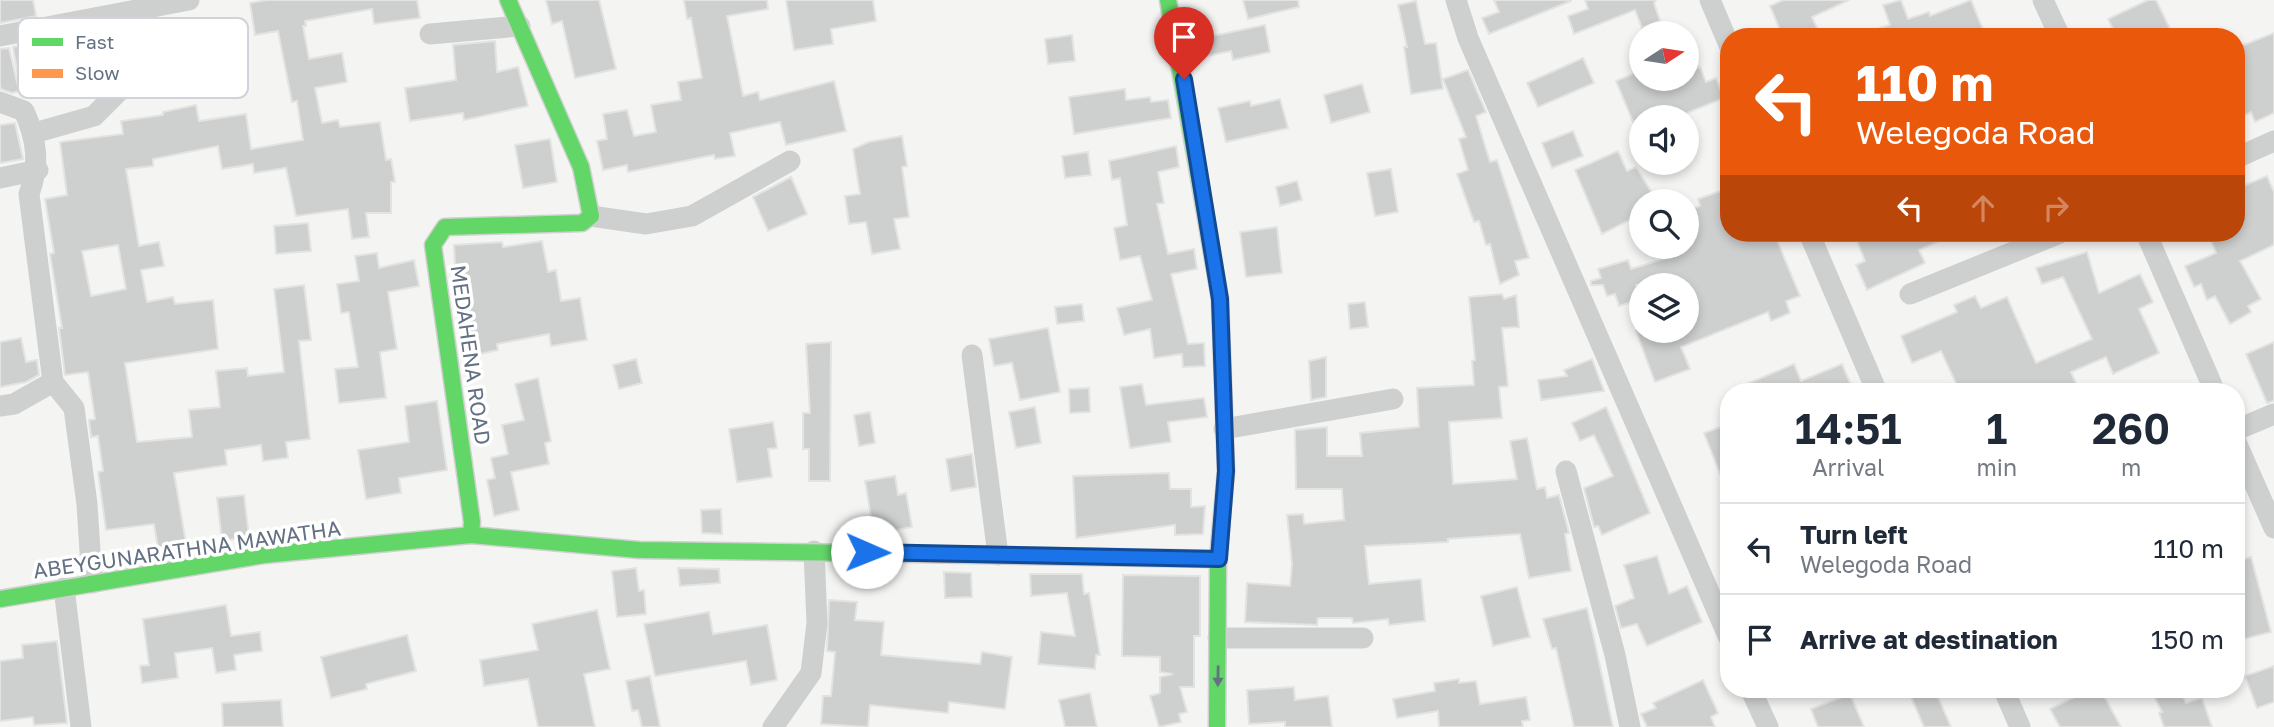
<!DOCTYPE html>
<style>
:root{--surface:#fff;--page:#f2f2f3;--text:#1f2937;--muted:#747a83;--line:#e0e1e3}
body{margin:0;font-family:"Golos Text",sans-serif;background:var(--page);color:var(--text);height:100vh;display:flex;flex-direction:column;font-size:26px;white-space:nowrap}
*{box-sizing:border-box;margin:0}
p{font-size:23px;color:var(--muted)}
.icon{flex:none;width:38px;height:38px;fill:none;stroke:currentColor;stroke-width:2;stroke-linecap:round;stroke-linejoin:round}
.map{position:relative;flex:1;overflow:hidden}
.panel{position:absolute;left:1720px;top:383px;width:525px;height:315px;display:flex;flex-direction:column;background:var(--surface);border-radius:28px;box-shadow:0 4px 10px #0003}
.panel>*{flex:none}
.banner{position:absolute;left:1720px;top:28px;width:525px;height:214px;border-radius:28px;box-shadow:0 4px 10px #0003;background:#ea580c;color:#fff;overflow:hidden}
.needle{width:46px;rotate:78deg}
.tools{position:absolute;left:1629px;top:21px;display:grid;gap:14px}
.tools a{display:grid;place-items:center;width:70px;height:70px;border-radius:50%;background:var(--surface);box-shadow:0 4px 10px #0003;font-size:35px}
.pin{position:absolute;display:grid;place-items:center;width:60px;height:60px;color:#fff;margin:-72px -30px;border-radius:50% 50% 50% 0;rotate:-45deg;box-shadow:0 0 7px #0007}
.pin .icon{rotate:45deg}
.me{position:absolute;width:77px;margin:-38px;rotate:91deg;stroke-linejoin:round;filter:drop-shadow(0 0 5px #0008)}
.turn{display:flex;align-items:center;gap:24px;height:147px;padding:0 21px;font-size:32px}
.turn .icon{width:91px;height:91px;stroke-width:2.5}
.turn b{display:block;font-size:49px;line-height:60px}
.lanes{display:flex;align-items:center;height:66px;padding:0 21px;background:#0003;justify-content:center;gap:35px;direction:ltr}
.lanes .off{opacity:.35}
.eta{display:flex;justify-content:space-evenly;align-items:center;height:119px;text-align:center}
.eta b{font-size:42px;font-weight:600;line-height:49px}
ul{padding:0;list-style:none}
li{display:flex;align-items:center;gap:21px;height:91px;padding:0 21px;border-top:2px solid var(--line)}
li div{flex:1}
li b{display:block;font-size:26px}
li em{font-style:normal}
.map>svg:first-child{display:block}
</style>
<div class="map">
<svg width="2274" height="727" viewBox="0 0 2274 727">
<rect width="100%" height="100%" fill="#f4f4f2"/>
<path fill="#cecfcf" stroke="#e3e3e2" stroke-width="2" fill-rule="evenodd" d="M 0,0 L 33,0 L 36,16 L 0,23 Z
M 267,0 L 417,0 L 420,18 L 374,24 L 372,9 L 305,21 L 306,26 L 303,26 L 309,59 L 342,53 L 347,82 L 315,88 L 322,123 L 338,120 L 340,127 L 380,122 L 386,160 L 391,159 L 395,182 L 391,182 L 391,213 L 366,213 L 369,237 L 352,239 L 348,209 L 296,216 L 286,168 L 254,173 L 253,164 L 222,169 L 218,146 L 153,159 L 153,166 L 126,169 L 139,246 L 159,242 L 164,266 L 141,270 L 147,302 L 173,297 L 175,304 L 213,300 L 218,349 L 125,363 L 137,442 L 192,437 L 189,410 L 220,407 L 216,371 L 247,368 L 248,376 L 284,372 L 274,289 L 304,285 L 311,340 L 299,341 L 310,439 L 286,442 L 288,458 L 263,461 L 261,445 L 225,450 L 227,465 L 174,473 L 186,543 L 158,548 L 154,524 L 106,530 L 98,472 L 103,471 L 98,436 L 91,437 L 89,420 L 95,419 L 88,372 L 65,375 L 59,328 L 62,328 L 50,254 L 54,253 L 45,199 L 67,195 L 60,142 L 123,134 L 121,121 L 163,115 L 163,112 L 196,105 L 199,121 L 246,114 L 251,149 L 303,140 L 297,101 L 292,102 L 278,31 L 255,35 L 250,3 ZM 118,245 L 126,289 L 91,296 L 82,251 Z
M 546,0 L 599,0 L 616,69 L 575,78 L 562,21 L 552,24 Z
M 684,0 L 767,0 L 768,9 L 727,16 L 743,96 L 758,92 L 760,100 L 834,81 L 846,131 L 786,145 L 780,122 L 730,133 L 735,156 L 715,159 L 714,155 L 628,172 L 627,165 L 603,170 L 597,141 L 607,139 L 603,114 L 627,110 L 634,136 L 656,132 L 651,105 L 681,100 L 678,82 L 702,78 L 691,18 L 687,19 Z
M 786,0 L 873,0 L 876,21 L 831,29 L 833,44 L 794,50 Z
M 1243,0 L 1298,0 L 1299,7 L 1248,19 Z
M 1494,0 L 1571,0 L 1571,1 L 1489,34 L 1482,18 L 1499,12 Z
M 1585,0 L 1656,0 L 1654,3 L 1660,21 L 1642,28 L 1635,10 L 1574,34 L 1568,16 L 1588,9 Z
M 1783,0 L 1849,0 L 1812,17 L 1821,37 L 1783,37 L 1770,6 Z
M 1901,0 L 1908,19 L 1929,12 L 1930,16 L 1971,0 L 1986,37 L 1864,37 L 1864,33 L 1890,25 L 1883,5 Z
M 2148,0 L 2156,0 L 2174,37 L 2117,37 L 2108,19 Z
M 1416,1 L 1425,44 L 1436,43 L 1443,89 L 1411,94 L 1404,47 L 1407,47 L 1398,5 Z
M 1265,25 L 1270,52 L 1233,60 L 1231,51 L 1202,57 L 1198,39 Z
M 2274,33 L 2274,113 L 2255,122 L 2251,112 L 2236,119 L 2236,48 Z
M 1072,35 L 1075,61 L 1048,64 L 1045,39 Z
M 48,40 L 54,75 L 19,82 L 13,47 Z
M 495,41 L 497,72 L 518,67 L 528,106 L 464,120 L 463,113 L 410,121 L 405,88 L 456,80 L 453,45 Z
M 9,48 L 19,91 L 12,93 L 1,89 L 0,85 L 0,49 Z
M 1583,58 L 1594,83 L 1538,107 L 1527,83 Z
M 1700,67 L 1706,82 L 1716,78 L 1724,98 L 1677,117 L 1659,117 L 1657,112 L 1633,122 L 1616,81 L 1642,70 L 1642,79 L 1687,79 L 1687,72 Z
M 1468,70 L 1486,112 L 1476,116 L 1490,162 L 1497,160 L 1529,258 L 1515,261 L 1519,275 L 1500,284 L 1490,244 L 1486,245 L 1479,221 L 1474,222 L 1457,174 L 1468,170 L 1459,139 L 1466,137 L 1443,79 Z
M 1362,84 L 1370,112 L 1331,123 L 1324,95 Z
M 1125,89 L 1126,100 L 1150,97 L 1151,102 L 1168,100 L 1171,118 L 1074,134 L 1069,97 Z
M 1280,99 L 1288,128 L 1226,142 L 1218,108 L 1250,101 L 1251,106 Z
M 15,123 L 23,159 L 0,163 L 0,125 Z
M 1573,131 L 1583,156 L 1552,168 L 1542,143 Z
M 902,136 L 907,166 L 902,167 L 909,217 L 894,219 L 900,249 L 872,254 L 866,222 L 849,224 L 845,196 L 860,194 L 853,149 L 869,142 Z
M 550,139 L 557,182 L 523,188 L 515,145 Z
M 1176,146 L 1179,167 L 1158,172 L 1164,203 L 1157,204 L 1168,254 L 1194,249 L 1197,269 L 1171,274 L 1188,344 L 1204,343 L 1205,366 L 1183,367 L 1182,354 L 1154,358 L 1150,329 L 1124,335 L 1117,308 L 1152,300 L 1140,256 L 1120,260 L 1114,228 L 1127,225 L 1120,178 L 1112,180 L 1109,161 Z
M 1618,151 L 1627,171 L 1636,167 L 1657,201 L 1642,201 L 1642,214 L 1602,234 L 1575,170 Z
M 1088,152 L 1091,175 L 1065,178 L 1062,156 Z
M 1391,169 L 1398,212 L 1375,216 L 1367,173 Z
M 2267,176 L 2274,192 L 2274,245 L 2240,261 L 2261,299 L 2248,306 L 2251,312 L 2230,324 L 2215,296 L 2207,300 L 2201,284 L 2194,287 L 2185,266 L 2216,253 L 2208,233 L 2236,233 L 2236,189 Z
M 791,177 L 807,214 L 768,231 L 753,197 Z
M 1297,181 L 1302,200 L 1280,206 L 1276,187 Z
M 1729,188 L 1729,233 L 1774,233 L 1800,296 L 1786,301 L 1790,313 L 1771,321 L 1768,312 L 1681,347 L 1690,369 L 1655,382 L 1636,331 L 1687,331 L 1687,285 L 1636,285 L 1641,299 L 1619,306 L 1615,294 L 1607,296 L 1603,285 L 1591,285 L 1591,281 L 1601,278 L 1598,269 L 1628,260 L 1631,269 L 1683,253 L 1687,250 L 1687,211 L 1700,206 L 1698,199 Z
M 308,223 L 311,251 L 276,254 L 274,226 Z
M 1277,227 L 1282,273 L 1246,277 L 1240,232 Z
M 1854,233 L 1958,233 L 1919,250 L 1925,263 L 1867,290 L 1856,265 L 1865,261 Z
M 542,241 L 548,272 L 556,270 L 561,301 L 580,298 L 587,340 L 551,346 L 549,334 L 497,344 L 498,350 L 471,356 L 456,283 L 454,245 L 502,242 L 503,247 Z
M 2087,252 L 2099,293 L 2140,274 L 2153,302 L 2139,309 L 2159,353 L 2113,374 L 2106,357 L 2071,372 L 2080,392 L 1960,392 L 1941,351 L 1912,363 L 1901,336 L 1957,312 L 1954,305 L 1975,296 L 1981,308 L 2007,297 L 2036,363 L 2092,339 L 2063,277 L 2042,284 L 2036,268 Z
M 377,253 L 379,268 L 414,260 L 419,286 L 388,292 L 397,349 L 380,352 L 386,398 L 339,403 L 335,369 L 358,367 L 349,312 L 341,313 L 337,284 L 359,281 L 355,256 Z
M 1502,294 L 1504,299 L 1516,295 L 1519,327 L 1502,328 L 1508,386 L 1499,387 L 1502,418 L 1449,422 L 1453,484 L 1517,479 L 1510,441 L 1527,438 L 1537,489 L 1545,487 L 1547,498 L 1559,495 L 1569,533 L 1565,534 L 1571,571 L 1529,578 L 1520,534 L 1448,539 L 1448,542 L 1365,546 L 1369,584 L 1421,579 L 1425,621 L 1389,625 L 1388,619 L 1353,623 L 1352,618 L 1318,618 L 1317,625 L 1245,622 L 1247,583 L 1290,586 L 1292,564 L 1287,515 L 1303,514 L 1304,524 L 1344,520 L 1342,489 L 1296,489 L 1295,430 L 1327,427 L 1327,456 L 1362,456 L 1360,433 L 1419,427 L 1417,388 L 1474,385 L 1472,361 L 1475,360 L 1469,297 Z
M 1365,302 L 1368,327 L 1350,329 L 1348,304 Z
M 1082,304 L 1084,321 L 1057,324 L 1055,307 Z
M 1048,328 L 1060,392 L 1020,400 L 1012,363 L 994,366 L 989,339 Z
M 21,338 L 26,362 L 37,360 L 39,375 L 26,382 L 0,387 L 0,342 Z
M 831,342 L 830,481 L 809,481 L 809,449 L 803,449 L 803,413 L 810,413 L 806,344 Z
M 2274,342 L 2274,401 L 2267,403 L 2246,354 Z
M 1326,357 L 1326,397 L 1311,400 L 1309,361 Z
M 636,359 L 642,383 L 619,389 L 613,365 Z
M 1592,359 L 1604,391 L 1541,400 L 1538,380 L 1567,376 L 1564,370 Z
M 1794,364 L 1801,381 L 1842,364 L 1854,392 L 1728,392 Z
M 538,378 L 551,441 L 545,443 L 549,464 L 511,472 L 519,510 L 494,516 L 487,480 L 495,478 L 491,458 L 508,454 L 502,425 L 524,420 L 515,384 Z
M 1142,384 L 1146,405 L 1204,398 L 1207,417 L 1168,422 L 1171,442 L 1130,448 L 1120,387 Z
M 1089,388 L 1090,412 L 1070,413 L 1069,389 Z
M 437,401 L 447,470 L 399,478 L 401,493 L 366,499 L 358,450 L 409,442 L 405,406 Z
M 1035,407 L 1041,443 L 1016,448 L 1009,412 Z
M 1606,407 L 1650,513 L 1602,535 L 1598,526 L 1594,527 L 1584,488 L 1613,476 L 1594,435 L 1580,441 L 1572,423 Z
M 870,412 L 875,443 L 859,446 L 854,415 Z
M 773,422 L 777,448 L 768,449 L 772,477 L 737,482 L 729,429 Z
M 1729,424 L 1729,493 L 1728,494 L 1704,433 Z
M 972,454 L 976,487 L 951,491 L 946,459 Z
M 1169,473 L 1170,489 L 1191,489 L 1191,507 L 1205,506 L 1203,534 L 1175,535 L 1175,525 L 1076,538 L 1073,476 Z
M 895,476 L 898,495 L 906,493 L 912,527 L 874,534 L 865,481 Z
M 244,495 L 249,537 L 222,541 L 217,498 Z
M 721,509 L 722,534 L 702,533 L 701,510 Z
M 1657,556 L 1669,594 L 1687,586 L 1702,622 L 1647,646 L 1637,624 L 1621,628 L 1615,606 L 1634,598 L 1624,565 Z
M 2251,557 L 2271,632 L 2236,641 L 2236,561 Z
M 636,568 L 639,591 L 644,590 L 646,614 L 617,617 L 612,571 Z
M 678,568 L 719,569 L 720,583 L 680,586 Z
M 944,572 L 971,573 L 972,597 L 945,598 Z
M 1030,574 L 1082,574 L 1084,594 L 1089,593 L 1100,655 L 1096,655 L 1095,669 L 1038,664 L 1041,632 L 1075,636 L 1067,593 L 1031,596 Z
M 1123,575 L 1200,576 L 1200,636 L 1194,636 L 1194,687 L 1180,687 L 1187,712 L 1179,714 L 1181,722 L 1159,727 L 1150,696 L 1160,693 L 1160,677 L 1173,674 L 1160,672 L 1160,657 L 1122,656 Z
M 1517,587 L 1530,637 L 1493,646 L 1481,596 Z
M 829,600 L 857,602 L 855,620 L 884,622 L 881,655 L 980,664 L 982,652 L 1012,657 L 1005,709 L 949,702 L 948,713 L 870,705 L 868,727 L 821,724 L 823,696 L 831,696 L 835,652 L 827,651 Z
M 226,605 L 231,636 L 260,632 L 262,651 L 234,655 L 236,670 L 216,673 L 212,648 L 175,653 L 178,678 L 142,683 L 140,666 L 149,665 L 143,619 Z
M 1587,608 L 1593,634 L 1613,727 L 1574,727 L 1556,648 L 1552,649 L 1543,619 Z
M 597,610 L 610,669 L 584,674 L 595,727 L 538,727 L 528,679 L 484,686 L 480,660 L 538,650 L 532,624 Z
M 709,612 L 713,634 L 767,625 L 777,680 L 751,685 L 746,661 L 655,676 L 644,624 Z
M 407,635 L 416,671 L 366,684 L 367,689 L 331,698 L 321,657 Z
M 57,641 L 67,723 L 34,725 L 33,717 L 0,721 L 0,661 L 23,658 L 22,645 Z
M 2274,666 L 2274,702 L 2257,708 L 2245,676 Z
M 650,676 L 656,706 L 660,727 L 642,727 L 638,710 L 632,711 L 626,681 Z
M 1459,679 L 1459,683 L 1476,681 L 1480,704 L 1526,697 L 1530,720 L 1522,721 L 1523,727 L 1439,727 L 1438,711 L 1397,718 L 1393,699 L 1435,691 L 1434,683 Z
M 1703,680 L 1718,713 L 1711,717 L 1715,727 L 1647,727 L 1641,714 L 1656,708 L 1653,703 Z
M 1294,687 L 1295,700 L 1328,696 L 1332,727 L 1285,727 L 1285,722 L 1249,724 L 1247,690 Z
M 1908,690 L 1935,690 L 1951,727 L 1924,727 Z
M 2089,690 L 2101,690 L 2121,727 L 2060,727 L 2050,709 Z
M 2151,690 L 2180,690 L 2186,703 L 2202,698 L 2212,727 L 2164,727 L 2159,713 L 2162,712 Z
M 1090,693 L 1097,727 L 1065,727 L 1059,700 Z
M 1850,694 L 1864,727 L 1818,727 L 1811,709 Z
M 281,700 L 283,727 L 223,727 L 222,703 Z"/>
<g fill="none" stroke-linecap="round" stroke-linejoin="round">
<g stroke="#cfd1d1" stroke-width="19">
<path id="fast" d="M 1168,0 L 1220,299 L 1226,471 L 1218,559 L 1217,727
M 471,535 L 472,522 L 433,245 L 445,227 L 582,223 L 591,216 L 581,167 L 508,0
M 0,599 L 264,555 L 471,535 L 639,550 L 859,553"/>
</g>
<g stroke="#cfd1d1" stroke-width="19">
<path id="slow" d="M 859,553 L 1218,559"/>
</g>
<path stroke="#cecfcf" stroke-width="21" d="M 1456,0 L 1468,38 L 1729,638
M 1710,0 L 1729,45
M 2043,0 L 2060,37
M 430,34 L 520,26
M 0,36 L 189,0
M 0,102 L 24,111 C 37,140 40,164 29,194 L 53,382 L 74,408 L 87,504 L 92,583
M 34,133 L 94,116 L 137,73
M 2236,158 L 2274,141
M 0,178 L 38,170
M 591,216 L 646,224 L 692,216 L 790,161
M 1809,233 L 1877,392
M 2146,233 L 2215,392
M 1910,294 L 2060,233
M 972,355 L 998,555
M 0,406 L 14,404 L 53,382
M 1224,429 L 1393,399
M 2236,430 L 2274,414
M 2236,442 L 2274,528
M 1566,471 L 1615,655 L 1630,727
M 64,588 L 81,727
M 1218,638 L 1363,638
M 1751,690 L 1768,727
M 2004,690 L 2020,727
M 773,727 L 811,673 L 817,623 L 814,551"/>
<use href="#fast" stroke="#63d668" stroke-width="16"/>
<use href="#slow" stroke="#ff974d" stroke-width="16"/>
</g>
<defs><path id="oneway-solid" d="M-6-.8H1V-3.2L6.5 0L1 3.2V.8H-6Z" transform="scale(1.75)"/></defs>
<use fill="#637183" href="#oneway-solid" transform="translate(1218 676) rotate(91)"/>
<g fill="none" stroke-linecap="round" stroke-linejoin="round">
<g stroke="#114b97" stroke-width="18">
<path id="route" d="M 867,552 L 1219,559 L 1226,471 L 1220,299 L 1184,79"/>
</g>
<use href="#route" stroke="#1a73e8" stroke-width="12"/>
</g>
<g text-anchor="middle" stroke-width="7" stroke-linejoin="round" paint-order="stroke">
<g font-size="21" fill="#637183" stroke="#fff">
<text transform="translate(470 355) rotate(82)" y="7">MEDAHENA ROAD</text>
<text transform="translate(187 550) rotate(-8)" y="7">ABEYGUNARATHNA MAWATHA</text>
</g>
</g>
<rect x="18" y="18" width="230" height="80" rx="10" fill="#fff" stroke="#d0d4da" stroke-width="2"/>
<rect x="32" y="38" width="31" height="8" fill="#63d668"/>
<rect x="32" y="69" width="31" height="9" fill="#ff974d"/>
<g font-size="19" fill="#637183">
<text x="75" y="49">Fast</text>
<text x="75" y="80">Slow</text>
</g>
</svg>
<div class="tools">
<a><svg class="needle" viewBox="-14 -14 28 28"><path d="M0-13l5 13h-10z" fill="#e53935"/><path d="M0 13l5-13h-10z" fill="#747a83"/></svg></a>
<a><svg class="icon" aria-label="sound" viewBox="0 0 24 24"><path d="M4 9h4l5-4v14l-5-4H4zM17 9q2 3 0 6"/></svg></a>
<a><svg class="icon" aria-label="search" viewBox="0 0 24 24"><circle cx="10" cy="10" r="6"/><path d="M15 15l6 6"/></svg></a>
<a><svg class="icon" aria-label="layers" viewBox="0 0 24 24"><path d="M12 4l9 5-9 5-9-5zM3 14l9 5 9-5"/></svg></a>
</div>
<div class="pin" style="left:1184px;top:79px;background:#d93025"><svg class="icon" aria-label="arrive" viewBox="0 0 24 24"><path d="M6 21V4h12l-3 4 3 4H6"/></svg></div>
<svg class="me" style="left:867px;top:552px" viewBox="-20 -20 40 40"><circle r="19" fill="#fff"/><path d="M0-13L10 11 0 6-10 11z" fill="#1a73e8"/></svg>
<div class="banner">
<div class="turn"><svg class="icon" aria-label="left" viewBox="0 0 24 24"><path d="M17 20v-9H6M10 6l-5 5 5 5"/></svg><div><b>110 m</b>Welegoda Road</div></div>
<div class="lanes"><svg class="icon" aria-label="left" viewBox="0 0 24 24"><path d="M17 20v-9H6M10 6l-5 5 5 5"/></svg><svg class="icon off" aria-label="ahead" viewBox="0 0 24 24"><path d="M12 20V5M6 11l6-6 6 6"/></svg><svg class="icon off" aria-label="right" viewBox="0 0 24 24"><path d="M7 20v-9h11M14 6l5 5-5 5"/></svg></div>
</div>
<section class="panel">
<div class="eta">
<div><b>14:51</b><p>Arrival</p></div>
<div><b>1</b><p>min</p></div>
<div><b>260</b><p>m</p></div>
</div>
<ul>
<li><svg class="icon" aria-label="left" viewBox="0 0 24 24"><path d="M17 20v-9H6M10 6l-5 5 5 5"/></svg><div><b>Turn left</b><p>Welegoda Road</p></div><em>110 m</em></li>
<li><svg class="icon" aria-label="arrive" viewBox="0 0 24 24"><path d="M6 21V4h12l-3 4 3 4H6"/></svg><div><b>Arrive at destination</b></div><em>150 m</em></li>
</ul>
</section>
</div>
